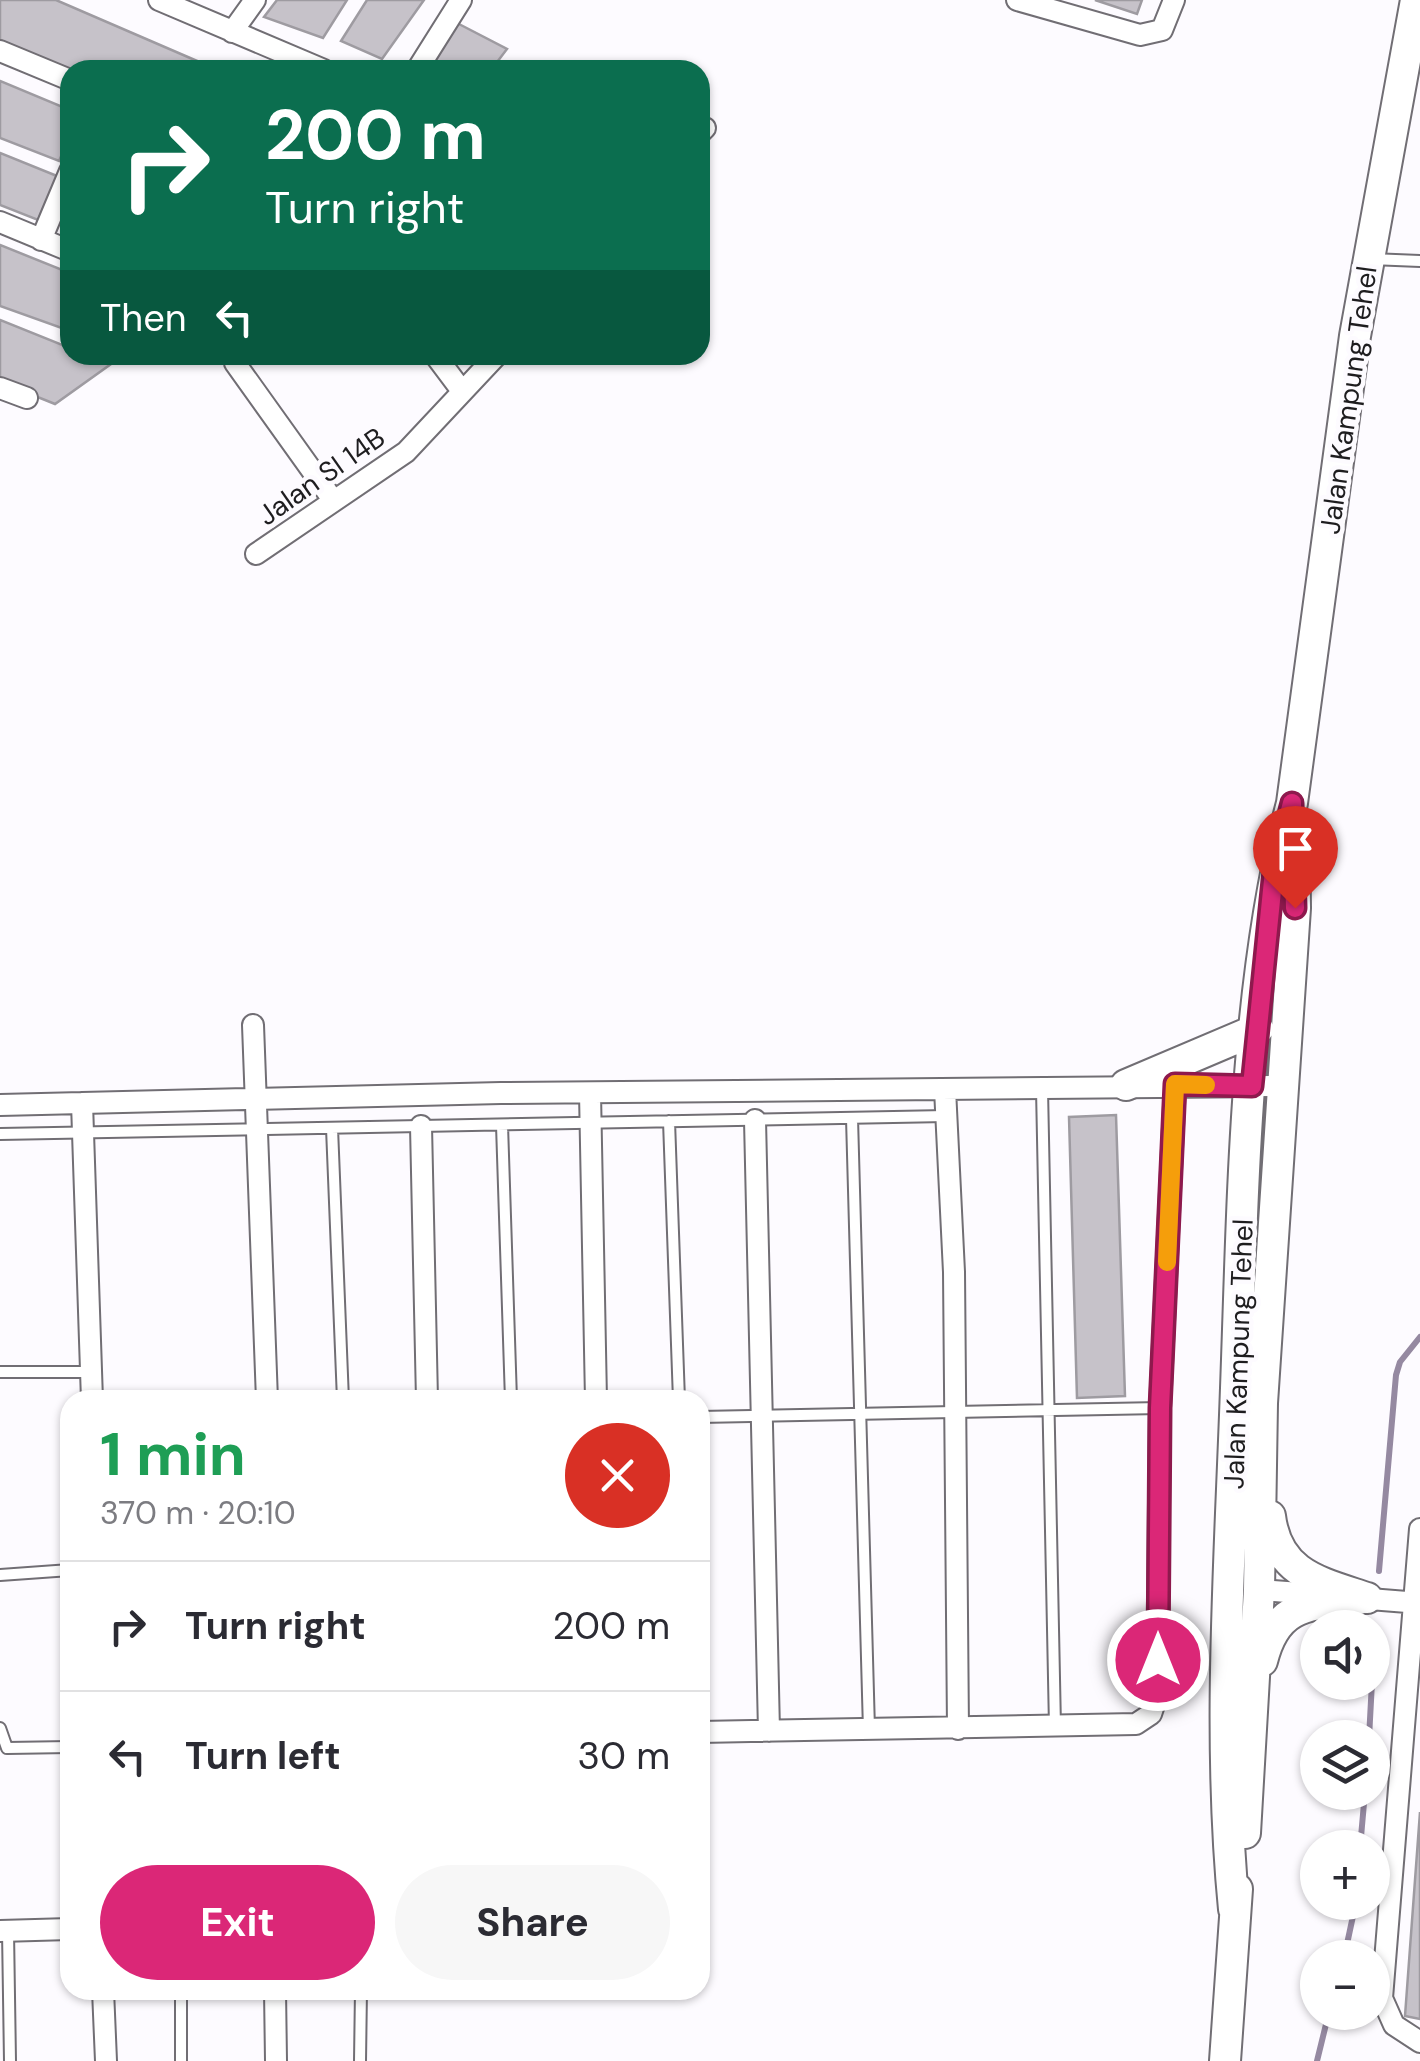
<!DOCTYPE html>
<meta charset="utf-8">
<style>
:root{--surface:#fff;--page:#f7f7f7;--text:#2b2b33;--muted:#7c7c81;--line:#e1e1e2;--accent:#db2777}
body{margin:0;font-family:"DM Sans",sans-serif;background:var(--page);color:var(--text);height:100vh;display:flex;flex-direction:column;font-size:38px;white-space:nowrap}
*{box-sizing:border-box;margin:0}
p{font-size:32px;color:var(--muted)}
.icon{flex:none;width:55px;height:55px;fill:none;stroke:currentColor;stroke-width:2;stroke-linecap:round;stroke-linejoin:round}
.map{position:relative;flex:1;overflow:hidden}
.sheet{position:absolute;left:60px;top:1390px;width:650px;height:610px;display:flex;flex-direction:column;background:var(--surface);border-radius:30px;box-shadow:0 2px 8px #0004}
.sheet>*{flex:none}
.guide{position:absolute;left:60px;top:60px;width:650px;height:305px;border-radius:30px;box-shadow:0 2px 8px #0004;background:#0b6e4f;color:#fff;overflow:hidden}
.buttons{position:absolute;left:1300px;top:1610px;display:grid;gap:20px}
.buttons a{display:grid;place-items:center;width:90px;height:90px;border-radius:50%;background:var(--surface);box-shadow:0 2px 8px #0004;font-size:50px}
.pin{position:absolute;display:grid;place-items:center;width:85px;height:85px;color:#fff;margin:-102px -42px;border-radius:50% 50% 50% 0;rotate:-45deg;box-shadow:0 0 10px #0007}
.pin .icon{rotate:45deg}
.me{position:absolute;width:110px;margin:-55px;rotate:0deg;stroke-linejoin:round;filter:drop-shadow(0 0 8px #0008)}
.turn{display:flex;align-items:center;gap:35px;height:210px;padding:0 40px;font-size:45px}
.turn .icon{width:130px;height:130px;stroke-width:2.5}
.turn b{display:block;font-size:70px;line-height:85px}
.then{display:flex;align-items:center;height:95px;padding:0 40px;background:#0003;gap:20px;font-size:38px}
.round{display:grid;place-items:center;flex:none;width:105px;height:105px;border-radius:52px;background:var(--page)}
.head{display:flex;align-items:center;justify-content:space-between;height:170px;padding:0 40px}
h1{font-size:60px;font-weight:700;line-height:75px;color:#1e9e55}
.button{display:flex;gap:20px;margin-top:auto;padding:20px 40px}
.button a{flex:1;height:115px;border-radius:60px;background:var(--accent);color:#fff;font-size:40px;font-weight:700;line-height:115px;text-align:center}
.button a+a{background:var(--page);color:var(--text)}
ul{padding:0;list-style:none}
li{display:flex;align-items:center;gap:30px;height:130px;padding:0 40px;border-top:2px solid var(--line)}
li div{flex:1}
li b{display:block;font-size:38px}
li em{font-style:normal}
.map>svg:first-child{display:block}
</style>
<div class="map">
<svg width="1420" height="2061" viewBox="0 0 1420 2061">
<rect width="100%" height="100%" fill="#fdfbff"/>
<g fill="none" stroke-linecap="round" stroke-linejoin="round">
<path stroke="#9589a1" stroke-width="6" d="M 1379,1571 L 1396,1375 L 1400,1362 L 1420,1337
M 1372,1681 L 1375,1633
M 1369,1738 L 1372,1682
M 1360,1848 L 1365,1792
M 1344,1958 L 1356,1902
M 1317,2061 L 1329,2012"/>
</g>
<path fill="#c6c2c9" stroke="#9e9ba1" stroke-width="2.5" d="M 0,0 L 56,0 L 218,70 L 70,71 L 0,40 Z
M 277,0 L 347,0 L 323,38 L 264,17 Z
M 367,0 L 424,0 L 382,59 L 341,41 Z
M 1095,0 L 1142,0 L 1137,14 Z
M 457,23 L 507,49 L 491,70 L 425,70 Z
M 0,81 L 70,110 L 70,136 L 59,161 L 0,138 Z
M 0,153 L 57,176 L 38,220 L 0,205 Z
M 0,245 L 70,273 L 70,331 L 0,306 Z
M 0,320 L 70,348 L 70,355 L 88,355 L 111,364 L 55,404 L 0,382 Z
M 1116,1115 L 1125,1396 L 1077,1398 L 1069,1117 Z
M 1420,1812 L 1420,2019 L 1405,2016 Z"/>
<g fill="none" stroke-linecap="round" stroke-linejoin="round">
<g stroke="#716e74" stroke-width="14">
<path id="lane" d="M 1371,259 L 1420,261
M 1042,1089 L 1055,1727
M 852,1118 L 869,1730
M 669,1121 L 679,1400
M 502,1125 L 511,1400
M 332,1128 L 343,1400
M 0,1134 L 946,1116
M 0,1372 L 91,1372
M 700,1417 L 1160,1408
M 0,1575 L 70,1570
M 0,1728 L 7,1748 L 70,1747
M 8,1931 L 10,2061
M 181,2061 L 181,1990
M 360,2061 L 361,1990"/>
</g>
<g stroke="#716e74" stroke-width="24">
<path id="street" d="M 159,0 L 324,70
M 1017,0 L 1140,35 L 1162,30 L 1174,0
M 232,32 L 255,0
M 0,51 L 70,80
M 417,70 L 461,0
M 700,133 L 705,128
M 0,222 L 70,251
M 41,240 L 70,171
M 435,355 L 462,391
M 235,363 L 333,500
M 0,388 L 27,398
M 256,554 L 406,452 L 497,355
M 253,1025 L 267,1400
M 945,1089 L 954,1272 L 958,1729
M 590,1093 L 596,1400
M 82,1103 L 92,1400
M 0,1105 L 501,1093 L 1279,1086
M 755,1120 L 769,1731
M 421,1126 L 427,1400
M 1420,1529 L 1382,1998 L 1394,2025 L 1420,2042
M 1259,1590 L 1328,1595
M 1357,1598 L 1420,1603
M 700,1732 L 1136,1724 L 1151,1714 L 1157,1696 L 1160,1408 L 1175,1084
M 0,1931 L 70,1929
M 103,1990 L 106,2061
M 275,1990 L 276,2061"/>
</g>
<g stroke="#716e74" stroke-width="34">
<path id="secondary" d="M 1126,1085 L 1258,1029
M 1270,1516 C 1277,1574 1319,1582 1367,1598
M 1262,1661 C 1276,1604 1307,1605 1359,1599
M 1245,1833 L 1259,1590 L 1262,1403 L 1295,908 L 1294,836
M 1234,1909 C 1217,1736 1230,1562 1236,1388 C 1243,1199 1244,986 1292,803 L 1355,336 L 1416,0
M 1225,2061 L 1237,1889"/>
</g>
<use href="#lane" stroke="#fff" stroke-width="10"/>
<use href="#street" stroke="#fff" stroke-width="20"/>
<use href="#secondary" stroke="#fff" stroke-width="30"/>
</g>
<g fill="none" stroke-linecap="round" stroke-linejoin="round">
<g stroke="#8e194d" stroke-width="25">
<path id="route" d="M 1158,1660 L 1160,1408 L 1175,1084 L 1252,1086 L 1274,871 L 1292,803 L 1295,908"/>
</g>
<use href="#route" stroke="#db2777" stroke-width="18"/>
<path stroke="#f59e0b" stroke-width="18" d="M 1167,1262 L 1175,1084 L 1206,1085"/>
</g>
<g text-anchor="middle" stroke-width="9" stroke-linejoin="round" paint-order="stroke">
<g font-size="28" fill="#1e1d1f" stroke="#fdfbff">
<text transform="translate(1348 400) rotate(-82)" y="10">Jalan Kampung Tehel</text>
<text transform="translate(321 476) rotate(-35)" y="10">Jalan SI 14B</text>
<text transform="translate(1238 1354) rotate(-88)" y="10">Jalan Kampung Tehel</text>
</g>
</g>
</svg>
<div class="buttons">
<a><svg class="icon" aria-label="sound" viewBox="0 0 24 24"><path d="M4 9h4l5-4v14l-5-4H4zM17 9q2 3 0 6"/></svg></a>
<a><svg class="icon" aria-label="layers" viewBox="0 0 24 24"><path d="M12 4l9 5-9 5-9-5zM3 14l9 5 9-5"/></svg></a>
<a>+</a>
<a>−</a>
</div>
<div class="pin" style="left:1295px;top:908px;background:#d93025"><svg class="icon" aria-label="arrive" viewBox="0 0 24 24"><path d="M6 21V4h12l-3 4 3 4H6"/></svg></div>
<svg class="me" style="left:1158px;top:1660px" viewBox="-20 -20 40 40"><circle r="17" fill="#db2777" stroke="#fff" stroke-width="3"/><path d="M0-11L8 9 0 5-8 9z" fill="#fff"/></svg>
<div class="guide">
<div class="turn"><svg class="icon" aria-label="right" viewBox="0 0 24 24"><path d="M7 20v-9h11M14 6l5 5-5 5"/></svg><div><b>200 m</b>Turn right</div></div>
<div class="then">Then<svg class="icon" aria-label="left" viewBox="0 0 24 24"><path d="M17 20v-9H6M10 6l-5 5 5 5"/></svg></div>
</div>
<section class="sheet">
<div class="head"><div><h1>1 min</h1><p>370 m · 20:10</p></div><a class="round" style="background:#d93025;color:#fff"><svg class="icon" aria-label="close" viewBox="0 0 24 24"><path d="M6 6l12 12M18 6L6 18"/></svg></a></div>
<ul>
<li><svg class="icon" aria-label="right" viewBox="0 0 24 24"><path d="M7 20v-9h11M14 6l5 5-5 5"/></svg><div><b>Turn right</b></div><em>200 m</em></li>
<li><svg class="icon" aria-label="left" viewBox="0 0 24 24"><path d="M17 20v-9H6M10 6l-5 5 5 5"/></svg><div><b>Turn left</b></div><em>30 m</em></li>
</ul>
<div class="button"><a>Exit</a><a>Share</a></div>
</section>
</div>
